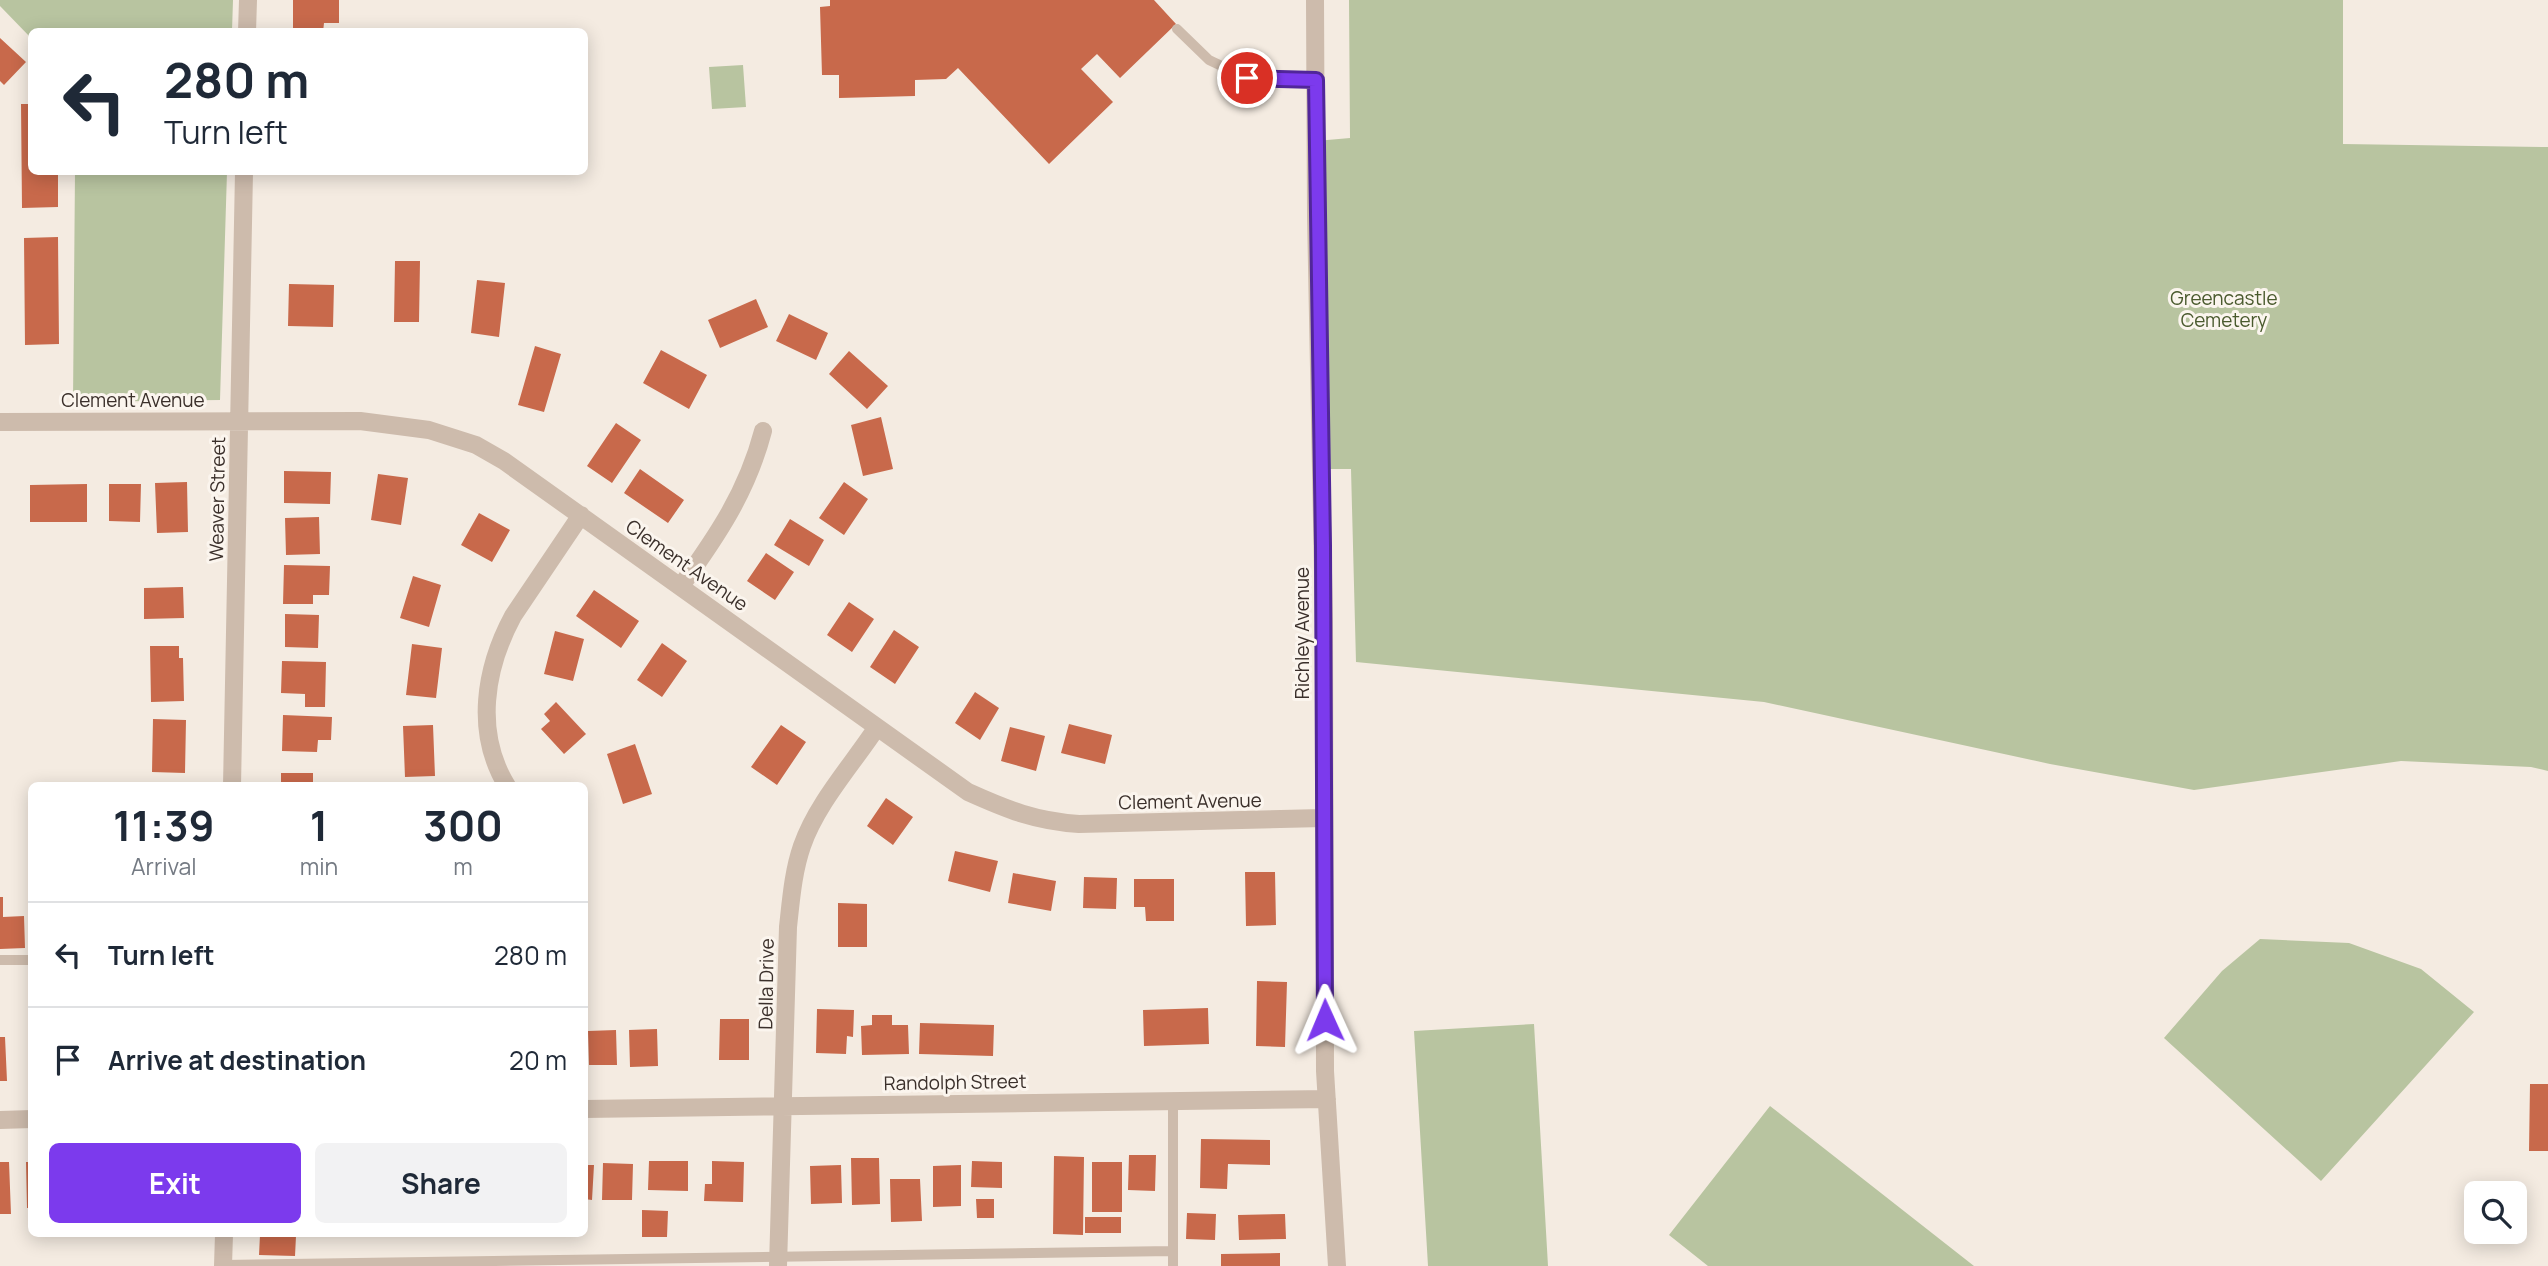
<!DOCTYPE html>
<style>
:root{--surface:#fff;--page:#f2f2f3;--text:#1f2937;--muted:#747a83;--line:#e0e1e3;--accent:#7c3aed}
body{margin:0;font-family:Manrope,sans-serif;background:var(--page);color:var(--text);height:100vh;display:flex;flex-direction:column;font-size:26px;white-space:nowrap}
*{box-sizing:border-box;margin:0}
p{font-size:23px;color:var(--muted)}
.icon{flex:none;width:38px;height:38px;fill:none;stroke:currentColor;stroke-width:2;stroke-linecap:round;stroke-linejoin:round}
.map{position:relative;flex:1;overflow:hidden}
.details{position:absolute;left:28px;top:782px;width:560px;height:455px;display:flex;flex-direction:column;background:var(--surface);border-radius:10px;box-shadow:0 4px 18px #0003}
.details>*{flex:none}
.hud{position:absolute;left:28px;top:28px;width:560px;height:147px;border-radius:10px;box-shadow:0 4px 18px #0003;background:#fff;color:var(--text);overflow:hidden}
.tools{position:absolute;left:2464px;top:1181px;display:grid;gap:14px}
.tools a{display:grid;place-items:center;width:63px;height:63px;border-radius:10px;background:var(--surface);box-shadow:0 4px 18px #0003;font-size:35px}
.pin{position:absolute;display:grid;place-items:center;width:60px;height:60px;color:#fff;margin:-30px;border:4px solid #fff;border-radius:50%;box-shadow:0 2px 7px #0007}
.me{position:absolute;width:77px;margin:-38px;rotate:359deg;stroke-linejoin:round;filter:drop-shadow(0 0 5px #0008)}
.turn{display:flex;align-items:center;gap:24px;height:147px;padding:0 21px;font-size:32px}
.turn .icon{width:91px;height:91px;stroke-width:2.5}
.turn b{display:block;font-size:49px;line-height:60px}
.eta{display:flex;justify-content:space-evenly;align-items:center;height:119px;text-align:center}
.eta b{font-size:42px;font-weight:700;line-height:49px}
.action{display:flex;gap:14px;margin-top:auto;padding:14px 21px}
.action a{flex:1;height:80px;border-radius:10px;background:var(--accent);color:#fff;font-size:28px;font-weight:700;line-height:80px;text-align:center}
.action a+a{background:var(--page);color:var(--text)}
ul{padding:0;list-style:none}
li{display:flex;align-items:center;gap:21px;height:105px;padding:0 21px;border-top:2px solid var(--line)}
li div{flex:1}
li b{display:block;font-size:26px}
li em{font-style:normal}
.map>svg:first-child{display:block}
</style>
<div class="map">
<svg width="2548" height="1266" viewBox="0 0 2548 1266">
<rect width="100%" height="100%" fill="#f4ebe1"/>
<path fill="#b8c4a0" d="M 0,0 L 233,0 L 232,31 L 32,32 L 31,38 L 0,6 Z
M 1349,0 L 2343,0 L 2343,144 L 2548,147 L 2548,771 L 2531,767 L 2401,761 L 2194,790 L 2050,764 L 1764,702 L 1356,662 L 1351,469 L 1323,469 L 1316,141 L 1350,138 Z
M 743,65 L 746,107 L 712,109 L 709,67 Z
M 75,172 L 227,172 L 220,400 L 73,402 Z
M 2260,939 L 2349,943 L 2421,969 L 2474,1012 L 2321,1181 L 2164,1038 L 2222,971 Z
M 1534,1024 L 1548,1266 L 1428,1266 L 1414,1031 Z
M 1770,1106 L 1974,1266 L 1708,1266 L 1669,1235 Z"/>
<path fill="#c8694b" d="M 293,0 L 339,0 L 339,23 L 324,23 L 323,32 L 293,31 Z
M 830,0 L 1154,0 L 1176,24 L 1120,78 L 1097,54 L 1081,69 L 1113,102 L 1049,164 L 958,68 L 946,79 L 915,80 L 915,96 L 839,98 L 839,75 L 822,75 L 820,7 L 830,6 Z
M 0,38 L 26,62 L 4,85 L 0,81 Z
M 21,104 L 32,104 L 32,172 L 58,172 L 58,207 L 22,208 Z
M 294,172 L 339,172 L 339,174 L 294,175 Z
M 58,237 L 59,344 L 25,345 L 24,238 Z
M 395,261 L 420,261 L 419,322 L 394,322 Z
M 477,280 L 505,283 L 499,337 L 471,333 Z
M 289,284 L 334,285 L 333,327 L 288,326 Z
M 756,299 L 768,327 L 720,348 L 708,320 Z
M 789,314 L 828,333 L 816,360 L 776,341 Z
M 535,346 L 561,354 L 544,412 L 518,405 Z
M 661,350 L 707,375 L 689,409 L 643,383 Z
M 849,351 L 888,386 L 867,409 L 829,374 Z
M 881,417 L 893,469 L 863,476 L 851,425 Z
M 616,423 L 641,440 L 612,483 L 587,466 Z
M 640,469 L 684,500 L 668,523 L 624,493 Z
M 284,471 L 331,472 L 330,504 L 284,503 Z
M 378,474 L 408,478 L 401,525 L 371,520 Z
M 187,482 L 188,532 L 157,533 L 155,483 Z
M 844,482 L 868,499 L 844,535 L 819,518 Z
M 87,484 L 87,522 L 30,522 L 30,485 Z
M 109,484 L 141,484 L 140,522 L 109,521 Z
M 479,513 L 510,530 L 492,562 L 461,545 Z
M 319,517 L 320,554 L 286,555 L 285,518 Z
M 790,519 L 824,540 L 809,566 L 774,545 Z
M 766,553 L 794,572 L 775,600 L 747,581 Z
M 284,565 L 330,566 L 329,595 L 313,595 L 313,604 L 283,604 Z
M 413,576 L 441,585 L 429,627 L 400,618 Z
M 183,587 L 184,618 L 144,619 L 144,588 Z
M 594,590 L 639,621 L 621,648 L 576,616 Z
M 849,602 L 874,619 L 852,652 L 827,635 Z
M 285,614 L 319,615 L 318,648 L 285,647 Z
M 894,630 L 919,647 L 895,684 L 870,667 Z
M 555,631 L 584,639 L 573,681 L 544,674 Z
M 662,643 L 687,661 L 662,697 L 637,680 Z
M 412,644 L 442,648 L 436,698 L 406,695 Z
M 150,646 L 179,646 L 179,658 L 183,658 L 184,701 L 151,702 Z
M 282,661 L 326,662 L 325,707 L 305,707 L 305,694 L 281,693 Z
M 975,692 L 999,708 L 980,740 L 955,723 Z
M 556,702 L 586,734 L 564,754 L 541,729 L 550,721 L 544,714 Z
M 283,715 L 332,717 L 331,740 L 318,740 L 317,752 L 282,751 Z
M 153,719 L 186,720 L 185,773 L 152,772 Z
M 1069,724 L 1112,735 L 1105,764 L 1061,753 Z
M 433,725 L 435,776 L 405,777 L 403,726 Z
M 781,725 L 806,742 L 777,785 L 751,767 Z
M 1010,727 L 1045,736 L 1036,771 L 1001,761 Z
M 635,744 L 652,794 L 623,804 L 607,754 Z
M 281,773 L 313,773 L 313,786 L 281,786 Z
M 886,798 L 913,817 L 893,845 L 867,826 Z
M 955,851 L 998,861 L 990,892 L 948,881 Z
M 1245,872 L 1275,872 L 1276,925 L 1246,926 Z
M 1013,873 L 1056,881 L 1051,911 L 1008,903 Z
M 1084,877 L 1117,878 L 1116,909 L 1083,908 Z
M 1134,879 L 1174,879 L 1174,921 L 1146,921 L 1145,907 L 1134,907 Z
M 0,897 L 3,897 L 3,917 L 24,916 L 25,948 L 0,949 Z
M 838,903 L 867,904 L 867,947 L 838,947 Z
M 1257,981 L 1287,982 L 1285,1047 L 1256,1046 Z
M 1208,1008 L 1209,1044 L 1144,1046 L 1143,1010 Z
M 817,1009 L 854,1010 L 853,1037 L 847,1036 L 846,1054 L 816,1053 Z
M 872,1015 L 892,1015 L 892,1025 L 908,1025 L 909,1054 L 862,1055 L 861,1026 L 872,1025 Z
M 720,1019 L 749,1019 L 749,1060 L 719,1060 Z
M 920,1023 L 994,1025 L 993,1056 L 919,1054 Z
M 657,1029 L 658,1066 L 630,1067 L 629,1030 Z
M 616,1030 L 617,1065 L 589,1065 L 588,1031 Z
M 0,1037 L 5,1037 L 7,1081 L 0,1081 Z
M 2530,1084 L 2548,1084 L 2548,1151 L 2529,1151 Z
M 1201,1139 L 1270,1140 L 1270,1165 L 1228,1164 L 1227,1189 L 1200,1188 Z
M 1129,1155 L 1156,1155 L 1155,1191 L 1128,1190 Z
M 1054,1156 L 1084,1157 L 1083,1235 L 1053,1234 Z
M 851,1158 L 879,1158 L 880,1204 L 852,1205 Z
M 649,1161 L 688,1161 L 688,1191 L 648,1190 Z
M 712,1161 L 744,1162 L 743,1202 L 704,1201 L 705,1184 L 712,1184 Z
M 972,1161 L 1002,1162 L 1002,1188 L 971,1187 Z
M 0,1162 L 9,1162 L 11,1214 L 0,1214 Z
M 26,1162 L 32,1162 L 32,1208 L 27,1208 Z
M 1092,1162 L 1122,1162 L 1122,1212 L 1092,1212 Z
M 603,1163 L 633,1164 L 632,1200 L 602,1200 Z
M 584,1165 L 594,1165 L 592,1200 L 584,1199 Z
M 841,1165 L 842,1203 L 811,1204 L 810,1166 Z
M 961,1165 L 961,1206 L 933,1207 L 933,1166 Z
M 890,1179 L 920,1179 L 922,1221 L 891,1222 Z
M 976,1199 L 994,1199 L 994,1218 L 977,1218 Z
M 642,1210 L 668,1211 L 667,1237 L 642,1237 Z
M 1187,1213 L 1216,1214 L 1215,1240 L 1186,1239 Z
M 1285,1214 L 1286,1239 L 1239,1240 L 1238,1215 Z
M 1085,1217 L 1121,1217 L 1121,1233 L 1085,1233 Z
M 260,1235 L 296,1236 L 295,1256 L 259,1255 Z
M 1280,1253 L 1280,1266 L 1221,1266 L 1221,1254 Z"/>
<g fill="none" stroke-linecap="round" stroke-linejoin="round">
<path stroke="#cdbbac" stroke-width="10" d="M 1177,29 L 1209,60 L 1247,78 L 1316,80
M 0,960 L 32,960
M 1173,1100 L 1173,1266
M 223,1265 L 1173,1251"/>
<path stroke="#cdbbac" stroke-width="18" d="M 1315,0 L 1316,216 L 1324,623 L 1325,1071 L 1337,1266
M 247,32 L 248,0
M 0,422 L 360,421 L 429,430 L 476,445 L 504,461 L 968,792 C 1008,810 1035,821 1079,824 L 1323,818
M 681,586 C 717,536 747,492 763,431
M 232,786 L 244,172
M 507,786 C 474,732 485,668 513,616 L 581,515
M 584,1109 L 1327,1099
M 0,1120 L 32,1119
M 223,1266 L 224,1234
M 778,1266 L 788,927 C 791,900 793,872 802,846 C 817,803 852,765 877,727"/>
</g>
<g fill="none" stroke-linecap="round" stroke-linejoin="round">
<g stroke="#51269a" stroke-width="18">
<path id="route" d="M 1247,78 L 1316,80 L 1323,546 L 1325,1020"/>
</g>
<use href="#route" stroke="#7c3aed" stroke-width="12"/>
</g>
<g text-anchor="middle" stroke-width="6" stroke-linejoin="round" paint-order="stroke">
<g font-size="19" fill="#4a5a2e" stroke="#fbf5ee">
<text x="2224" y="305">Greencastle<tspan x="2224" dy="22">Cemetery</tspan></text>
</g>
<g font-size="19" fill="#3b302b" stroke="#fbf5ee">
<text x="133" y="407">Clement Avenue</text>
<text transform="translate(217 499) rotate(-89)" y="7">Weaver Street</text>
<text transform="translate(687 565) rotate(35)" y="7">Clement Avenue</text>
<text transform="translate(1302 633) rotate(-90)" y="7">Richley Avenue</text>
<text transform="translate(1190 801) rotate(-1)" y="7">Clement Avenue</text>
<text transform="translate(766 984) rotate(-89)" y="7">Della Drive</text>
<text transform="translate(955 1082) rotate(-1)" y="7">Randolph Street</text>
</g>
</g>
</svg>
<div class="tools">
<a><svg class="icon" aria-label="search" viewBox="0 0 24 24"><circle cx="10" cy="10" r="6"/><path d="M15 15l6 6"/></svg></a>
</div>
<div class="pin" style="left:1247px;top:78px;background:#d93025"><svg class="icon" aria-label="arrive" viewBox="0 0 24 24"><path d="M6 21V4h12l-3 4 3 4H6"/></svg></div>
<svg class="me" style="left:1325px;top:1020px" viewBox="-20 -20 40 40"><path d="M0-17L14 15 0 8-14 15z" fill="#7c3aed" stroke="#fff" stroke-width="4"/></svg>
<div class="hud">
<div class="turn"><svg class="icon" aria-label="left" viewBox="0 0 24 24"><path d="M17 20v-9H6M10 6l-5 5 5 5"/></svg><div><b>280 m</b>Turn left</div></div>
</div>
<section class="details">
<div class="eta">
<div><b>11:39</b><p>Arrival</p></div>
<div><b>1</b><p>min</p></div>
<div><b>300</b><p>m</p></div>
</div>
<ul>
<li><svg class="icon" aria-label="left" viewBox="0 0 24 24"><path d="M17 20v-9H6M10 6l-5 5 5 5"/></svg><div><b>Turn left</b></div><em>280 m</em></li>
<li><svg class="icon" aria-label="arrive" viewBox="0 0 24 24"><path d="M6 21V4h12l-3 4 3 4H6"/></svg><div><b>Arrive at destination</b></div><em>20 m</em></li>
</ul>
<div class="action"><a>Exit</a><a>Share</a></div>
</section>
</div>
